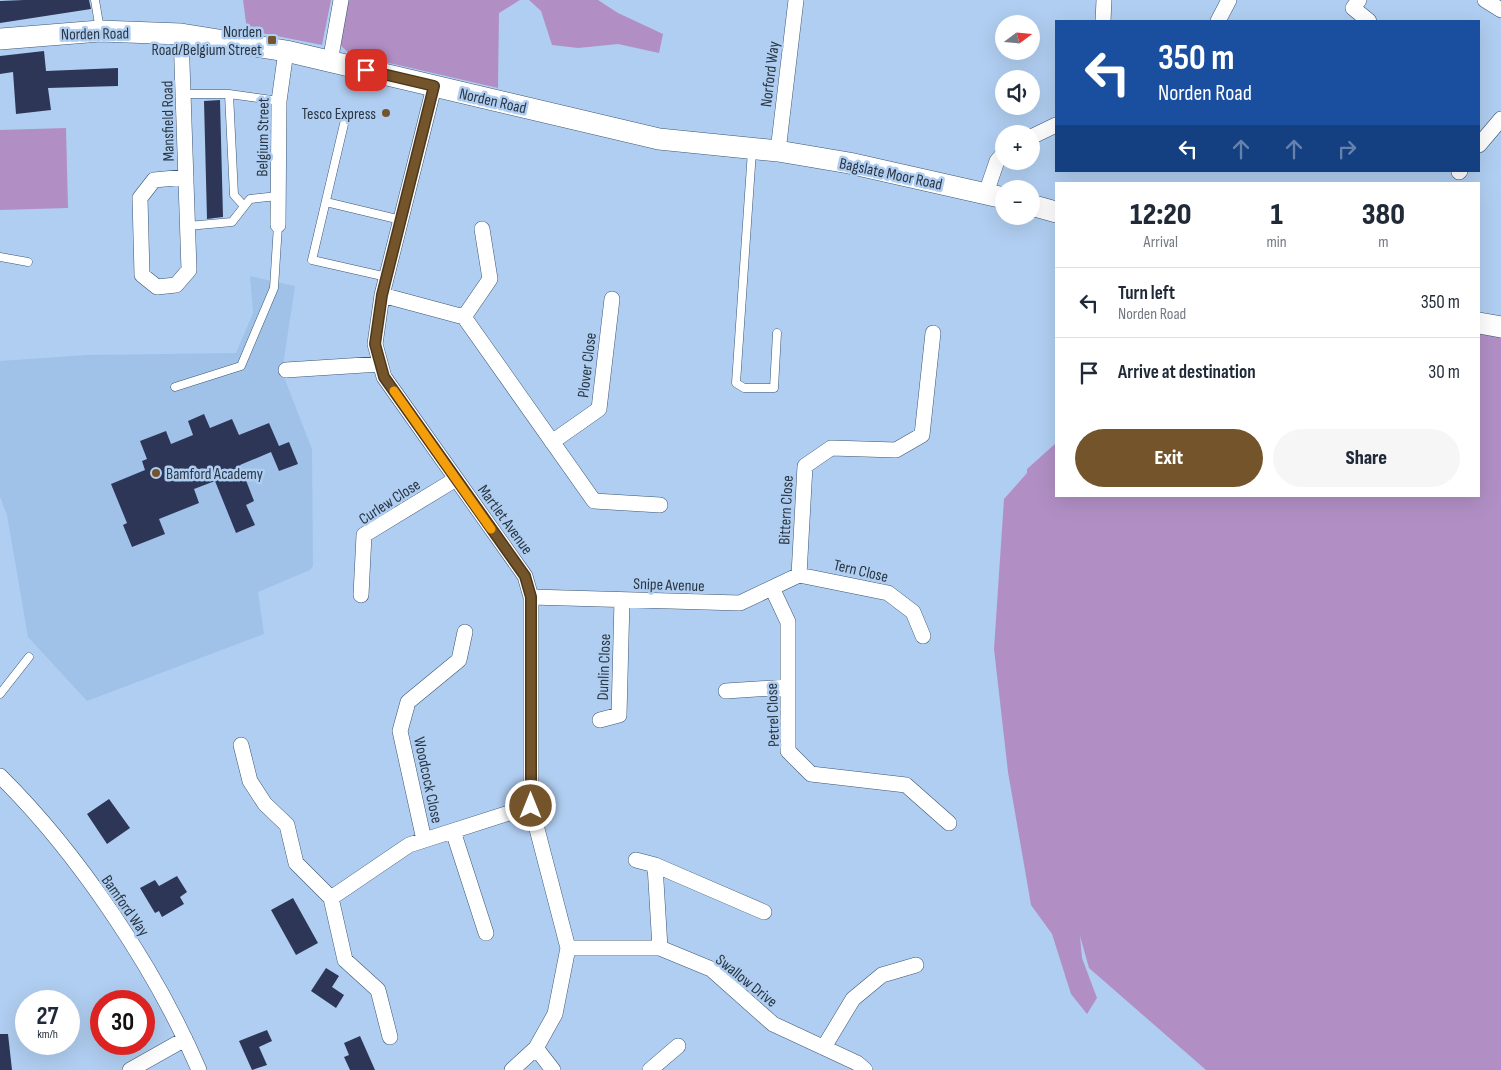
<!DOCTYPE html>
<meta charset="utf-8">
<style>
:root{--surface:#fff;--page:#f6f6f7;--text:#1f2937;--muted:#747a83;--line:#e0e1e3;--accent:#74542a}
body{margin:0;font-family:"Sofia Sans Condensed",sans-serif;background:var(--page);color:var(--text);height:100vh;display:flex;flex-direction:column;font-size:19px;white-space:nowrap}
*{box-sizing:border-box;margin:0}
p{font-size:16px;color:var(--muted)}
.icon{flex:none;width:28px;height:28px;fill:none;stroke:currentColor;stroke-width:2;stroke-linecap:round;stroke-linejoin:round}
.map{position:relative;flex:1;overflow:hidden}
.side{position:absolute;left:1055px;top:182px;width:425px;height:315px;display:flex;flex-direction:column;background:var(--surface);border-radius:0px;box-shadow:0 5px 20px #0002}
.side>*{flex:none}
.hud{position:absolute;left:1055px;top:20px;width:425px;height:152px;border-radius:0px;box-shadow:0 5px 20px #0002;background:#1a4fa0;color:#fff;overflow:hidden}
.needle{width:32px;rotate:74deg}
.tools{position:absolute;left:995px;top:15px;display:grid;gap:10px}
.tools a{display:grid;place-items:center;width:45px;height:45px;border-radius:50%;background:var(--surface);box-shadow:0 5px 20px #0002;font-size:25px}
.speed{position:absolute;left:15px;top:990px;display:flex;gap:10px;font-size:25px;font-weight:700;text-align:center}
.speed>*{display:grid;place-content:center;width:65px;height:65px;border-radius:50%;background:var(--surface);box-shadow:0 5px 20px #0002;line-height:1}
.speed small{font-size:12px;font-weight:400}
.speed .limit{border:8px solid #d22;background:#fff;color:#111}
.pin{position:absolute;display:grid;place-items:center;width:42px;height:42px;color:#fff;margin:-21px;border-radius:10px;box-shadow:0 2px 8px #0006}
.me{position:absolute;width:55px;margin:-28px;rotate:0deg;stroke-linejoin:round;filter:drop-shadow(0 0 4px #0008)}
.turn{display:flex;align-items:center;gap:18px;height:105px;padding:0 20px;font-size:22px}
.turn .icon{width:65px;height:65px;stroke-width:2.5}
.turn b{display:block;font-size:35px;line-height:42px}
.lanes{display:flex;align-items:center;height:48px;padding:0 20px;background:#0003;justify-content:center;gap:25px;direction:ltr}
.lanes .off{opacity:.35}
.eta{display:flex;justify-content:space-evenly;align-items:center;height:85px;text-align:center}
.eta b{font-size:30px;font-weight:800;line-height:35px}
.action{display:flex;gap:10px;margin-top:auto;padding:10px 20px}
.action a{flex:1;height:58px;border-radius:30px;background:var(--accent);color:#fff;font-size:20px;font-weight:800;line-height:58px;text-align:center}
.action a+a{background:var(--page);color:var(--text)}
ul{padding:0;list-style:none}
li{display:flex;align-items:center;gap:15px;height:70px;padding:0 20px;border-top:1px solid var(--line)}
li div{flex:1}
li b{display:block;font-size:19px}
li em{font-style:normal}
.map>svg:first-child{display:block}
</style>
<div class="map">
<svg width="1501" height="1070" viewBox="0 0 1501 1070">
<rect width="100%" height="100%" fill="#b0cef1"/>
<path fill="#a0c2e9" d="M 250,276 L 295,286 L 282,372 L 312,449 L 313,566 L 310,570 L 258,592 L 264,634 L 87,701 L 28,637 L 7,515 L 0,497 L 0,361 L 87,355 L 236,353 L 253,313 Z"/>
<path fill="#b18fc5" d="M 243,0 L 331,0 L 322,45 L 247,30 Z
M 346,0 L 520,0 L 499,13 L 498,88 L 350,54 L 340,45 Z
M 529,0 L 598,0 L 618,13 L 663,34 L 659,53 L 618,44 L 578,48 L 552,45 L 541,11 Z
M 66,128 L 68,208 L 0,210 L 0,130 Z
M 1479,330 L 1501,335 L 1501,1070 L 1206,1070 L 1089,968 L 1080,936 L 1082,958 L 1097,998 L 1087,1014 L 1071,994 L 1052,934 L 1031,905 L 1008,772 L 994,649 L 1004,499 L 1027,473 L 1027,469 L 1056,443 L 1056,496 L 1479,496 Z"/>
<path fill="#2e3657" d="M 24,0 L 89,0 L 91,9 L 0,23 L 0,1 Z
M 44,51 L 46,71 L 118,68 L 118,86 L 48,88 L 51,110 L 16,114 L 13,72 L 0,74 L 0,56 Z
M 220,100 L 223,217 L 207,219 L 204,101 Z
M 204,414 L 210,428 L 232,419 L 239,435 L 269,423 L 279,446 L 289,442 L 298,464 L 279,471 L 271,452 L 240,465 L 254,501 L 246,505 L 255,525 L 236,533 L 215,481 L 194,489 L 199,503 L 159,519 L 165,534 L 132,547 L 123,525 L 127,523 L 111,484 L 145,470 L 142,461 L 147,459 L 140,441 L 166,431 L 171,444 L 193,435 L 188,421 Z
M 109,799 L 130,828 L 107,844 L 87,814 Z
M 177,876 L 187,892 L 180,897 L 184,904 L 162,917 L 159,911 L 155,913 L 140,888 L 155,880 L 159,886 Z
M 293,898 L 318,943 L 296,955 L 271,910 Z
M 326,968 L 339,976 L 332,987 L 344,995 L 336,1008 L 311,991 Z
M 267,1030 L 272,1041 L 259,1047 L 267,1065 L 252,1070 L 239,1041 Z
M 0,1034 L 8,1034 L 12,1070 L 0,1070 Z
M 360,1036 L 375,1070 L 350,1070 L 344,1057 L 349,1055 L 344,1043 Z"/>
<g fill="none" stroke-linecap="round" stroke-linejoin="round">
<g stroke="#3c5674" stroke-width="9">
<path id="lane" d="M 95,0 L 100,30
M 185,94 L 229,94 L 279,101
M 229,94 L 234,195 L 244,206
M 344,124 L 312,260 L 387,277
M 752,151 L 736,383 L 744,388 L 774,388 L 777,333
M 326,202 L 401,220
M 188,226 L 232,222 L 250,199 L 278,196
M 0,257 L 28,262
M 175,387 L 241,366 L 274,288 L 278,225
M 0,694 L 29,657"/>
</g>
<g stroke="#3c5674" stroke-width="16">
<path id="street" d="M 1359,0 L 1353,8 L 1369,21
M 1485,0 L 1501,10
M 1103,21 L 1104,0
M 1218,21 L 1229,0
M 181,34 L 189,270 L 176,285 L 157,287 L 142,275 L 140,198 L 154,180 L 186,177
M 330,62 L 341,0
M 434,87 L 382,295 L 375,344 L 384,377 L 525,576 L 531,597 L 531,806 L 568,948 L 555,1014 L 536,1048 L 512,1070
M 1031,137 L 1056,125
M 1479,145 L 1501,119
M 778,151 L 796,0
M 1459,172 L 1460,171
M 986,193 L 997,161 L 1004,153
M 278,225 L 279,101 L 286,51
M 482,229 L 490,279 L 464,317 L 594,501 L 660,505
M 382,295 L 464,317
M 286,370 L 380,364
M 552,442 L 599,409 L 612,299
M 799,575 L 805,466 L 831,448 L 896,450 L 922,435 L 933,333
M 799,575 L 888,593 L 913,612 L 923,636
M 772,588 L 788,622 L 788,751 L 811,774 L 906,785 L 949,823
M 361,595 L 364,535 L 456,479
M 531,597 L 740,603 L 799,575
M 726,691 L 788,687
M 600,720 L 619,715 L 622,600
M 241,745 L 250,781 L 265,804 L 287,825 L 296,863 L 331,898 L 345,960 L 378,990 L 390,1037
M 0,776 C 78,853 156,969 199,1070
M 453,831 L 486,933
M 424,840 L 400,731 L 408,702 L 459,660 L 465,632
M 636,860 L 655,865
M 331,898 L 409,845 L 531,806
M 568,948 L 660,948 L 711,969 L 773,1024 L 857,1063 L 865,1070
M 660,948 L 655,865 L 764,912
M 824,1047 L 853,999 L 882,975 L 916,965
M 536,1048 L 553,1070
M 130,1070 L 185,1039
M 650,1070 L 678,1046"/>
</g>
<g stroke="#3c5674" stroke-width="22">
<path id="secondary" d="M 0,39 L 100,31 L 181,34 L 286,51 L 659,139 L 778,151 L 849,163 L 1004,198
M 1031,205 L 1056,212
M 1479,323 L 1501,327"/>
</g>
<use href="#lane" stroke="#fff" stroke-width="8"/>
<use href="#street" stroke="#fff" stroke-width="15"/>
<use href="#secondary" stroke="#fff" stroke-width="21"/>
</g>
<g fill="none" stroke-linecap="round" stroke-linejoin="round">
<g stroke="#4b371b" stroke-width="12">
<path id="route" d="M 366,70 L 434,86 L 382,295 L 375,344 L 384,377 L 525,576 L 531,597 L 531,806"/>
</g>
<use href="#route" stroke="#74542a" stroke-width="9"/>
<path stroke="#f59e0b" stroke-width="9" d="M 394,391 L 491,529"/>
</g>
<g fill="#74542a" stroke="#b0cef1" stroke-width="2">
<rect x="267" y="35" width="10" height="10" rx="2.5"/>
<circle cx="386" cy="113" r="5"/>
<circle cx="156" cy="473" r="5"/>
</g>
<g text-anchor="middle" stroke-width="5" stroke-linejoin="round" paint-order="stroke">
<g font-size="16" fill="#2a3643" stroke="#b0cef1" text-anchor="end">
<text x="262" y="37">Norden<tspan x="262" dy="18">Road/Belgium Street</tspan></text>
<text x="376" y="119">Tesco Express</text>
<text x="166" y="479" text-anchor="start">Bamford Academy</text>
</g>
<g font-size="16" fill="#2a3643" stroke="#b0cef1">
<text transform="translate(95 33) rotate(-1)" y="6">Norden Road</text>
<text transform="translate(769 74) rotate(-83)" y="6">Norford Way</text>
<text transform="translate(493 100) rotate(13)" y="6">Norden Road</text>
<text transform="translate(167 121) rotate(-91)" y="6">Mansfield Road</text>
<text transform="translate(262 137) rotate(-89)" y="6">Belgium Street</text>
<text transform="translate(891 173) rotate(12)" y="6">Bagslate Moor Road</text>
<text transform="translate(586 365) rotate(-83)" y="6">Plover Close</text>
<text transform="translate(389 501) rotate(-33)" y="6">Curlew Close</text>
<text transform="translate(785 510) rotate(-87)" y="6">Bittern Close</text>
<text transform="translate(506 519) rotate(54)" y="6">Martlet Avenue</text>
<text transform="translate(861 570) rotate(13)" y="6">Tern Close</text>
<text transform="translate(669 584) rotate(2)" y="6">Snipe Avenue</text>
<text transform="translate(603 667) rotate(-88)" y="6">Dunlin Close</text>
<text transform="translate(772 715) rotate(-92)" y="6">Petrel Close</text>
<text transform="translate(429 780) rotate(78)" y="6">Woodcock Close</text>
<text transform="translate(126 905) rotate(55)" y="6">Bamford Way</text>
<text transform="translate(747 980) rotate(39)" y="6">Swallow Drive</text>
</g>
</g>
</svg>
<div class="tools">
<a><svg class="needle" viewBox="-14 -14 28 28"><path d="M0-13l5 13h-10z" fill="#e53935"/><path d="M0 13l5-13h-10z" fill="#747a83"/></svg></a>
<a><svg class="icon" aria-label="sound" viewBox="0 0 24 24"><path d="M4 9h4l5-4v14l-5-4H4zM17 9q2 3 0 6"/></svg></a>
<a>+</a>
<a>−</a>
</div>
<div class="speed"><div>27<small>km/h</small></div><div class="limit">30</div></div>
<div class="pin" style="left:366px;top:70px;background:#d93025"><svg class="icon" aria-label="arrive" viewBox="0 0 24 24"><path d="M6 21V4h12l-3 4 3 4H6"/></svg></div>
<svg class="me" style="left:531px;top:806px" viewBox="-20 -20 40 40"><circle r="17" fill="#74542a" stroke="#fff" stroke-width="3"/><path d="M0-11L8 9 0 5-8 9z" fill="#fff"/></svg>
<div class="hud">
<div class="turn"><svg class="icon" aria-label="left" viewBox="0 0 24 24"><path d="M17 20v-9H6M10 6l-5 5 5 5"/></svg><div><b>350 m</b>Norden Road</div></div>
<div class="lanes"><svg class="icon" aria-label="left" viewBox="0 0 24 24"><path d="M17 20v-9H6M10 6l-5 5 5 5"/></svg><svg class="icon off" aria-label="ahead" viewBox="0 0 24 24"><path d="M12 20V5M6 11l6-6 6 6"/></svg><svg class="icon off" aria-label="ahead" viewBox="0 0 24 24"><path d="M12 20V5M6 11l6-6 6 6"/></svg><svg class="icon off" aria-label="right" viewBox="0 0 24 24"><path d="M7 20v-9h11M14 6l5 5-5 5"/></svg></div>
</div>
<section class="side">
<div class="eta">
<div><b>12:20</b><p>Arrival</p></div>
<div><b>1</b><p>min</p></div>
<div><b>380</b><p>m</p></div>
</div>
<ul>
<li><svg class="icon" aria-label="left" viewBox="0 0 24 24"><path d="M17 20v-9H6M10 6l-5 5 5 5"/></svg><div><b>Turn left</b><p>Norden Road</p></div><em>350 m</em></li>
<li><svg class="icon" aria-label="arrive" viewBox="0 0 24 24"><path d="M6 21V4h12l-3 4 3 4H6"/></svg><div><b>Arrive at destination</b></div><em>30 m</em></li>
</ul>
<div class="action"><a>Exit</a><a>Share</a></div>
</section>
</div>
